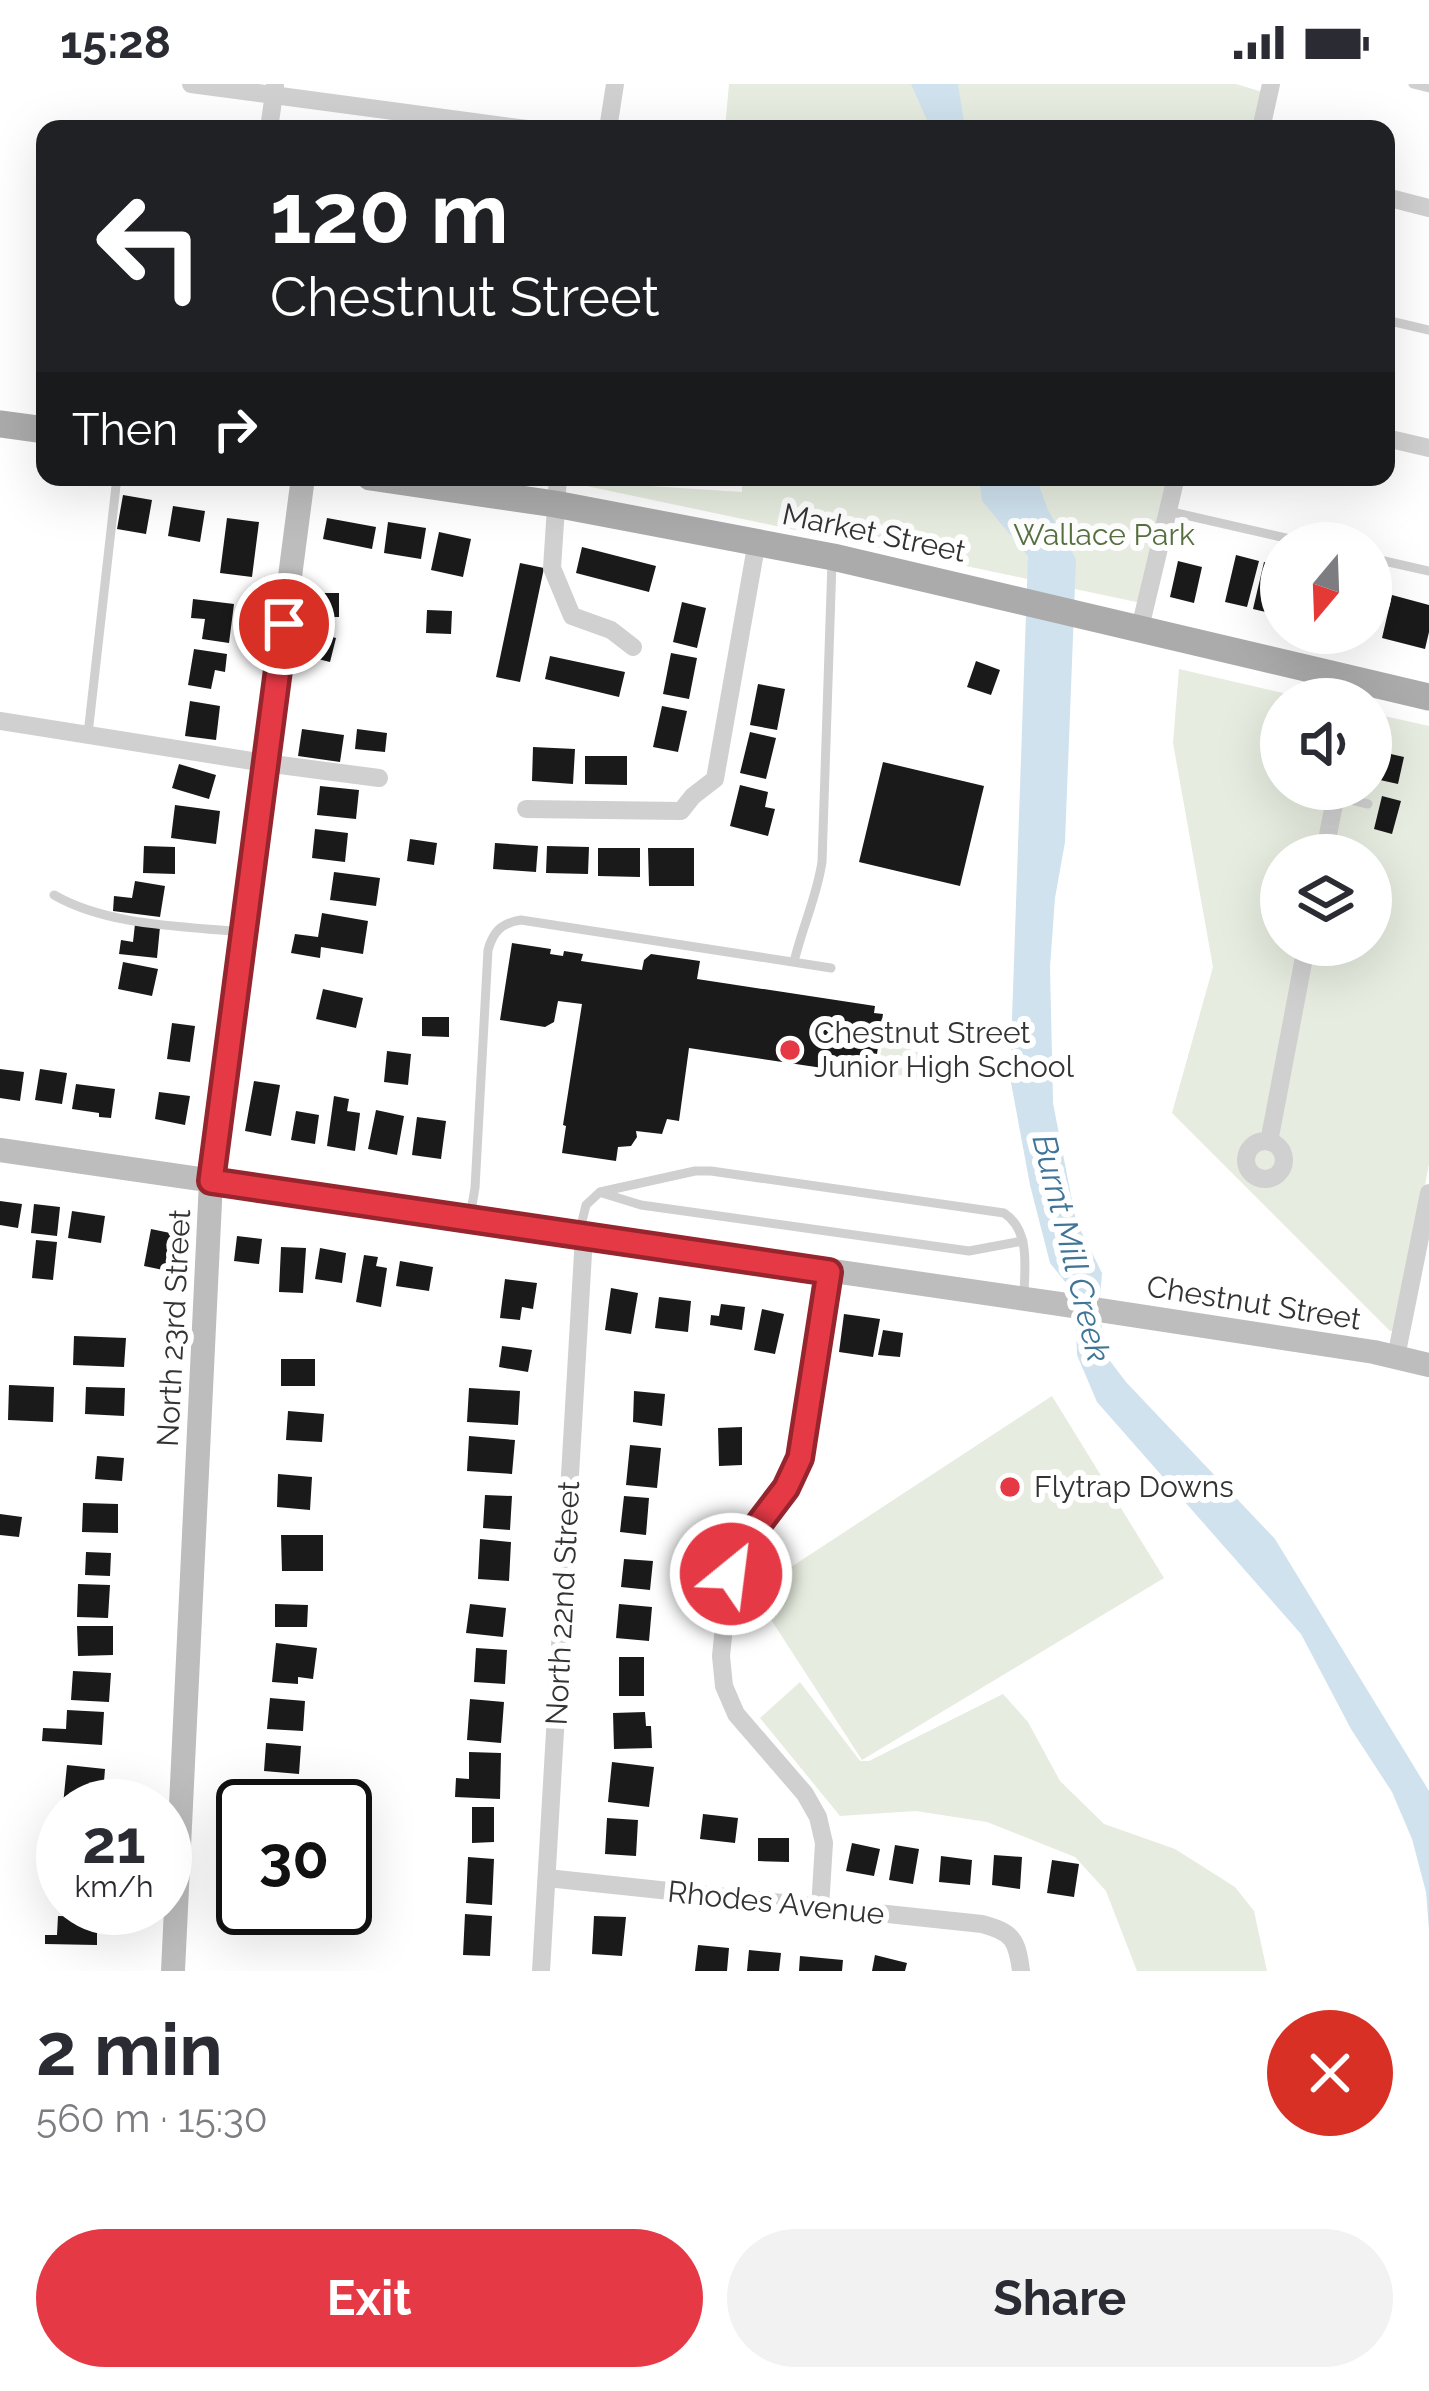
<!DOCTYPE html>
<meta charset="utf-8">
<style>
:root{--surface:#fff;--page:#f2f2f3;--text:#2b2b33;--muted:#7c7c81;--accent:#e63946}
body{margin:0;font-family:Raleway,sans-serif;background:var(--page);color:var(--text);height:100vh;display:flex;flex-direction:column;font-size:45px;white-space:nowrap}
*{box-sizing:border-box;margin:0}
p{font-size:39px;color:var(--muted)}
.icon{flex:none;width:66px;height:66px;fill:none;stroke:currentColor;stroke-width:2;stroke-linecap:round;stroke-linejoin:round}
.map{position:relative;height:1887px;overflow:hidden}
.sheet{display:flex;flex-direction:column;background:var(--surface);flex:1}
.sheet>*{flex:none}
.hud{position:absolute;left:36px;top:36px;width:1359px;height:366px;border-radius:24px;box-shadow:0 12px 48px #0002;background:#202124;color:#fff;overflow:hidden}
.needle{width:78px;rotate:199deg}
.tools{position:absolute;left:1260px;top:438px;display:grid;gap:24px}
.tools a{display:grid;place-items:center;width:132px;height:132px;border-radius:50%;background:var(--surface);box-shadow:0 12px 48px #0002;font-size:60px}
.speed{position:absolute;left:36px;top:1695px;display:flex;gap:24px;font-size:60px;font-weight:700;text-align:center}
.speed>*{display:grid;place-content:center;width:156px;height:156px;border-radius:50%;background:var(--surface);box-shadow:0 12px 48px #0002;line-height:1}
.speed small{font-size:30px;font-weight:400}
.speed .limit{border:6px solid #111;border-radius:18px;background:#fff;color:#111}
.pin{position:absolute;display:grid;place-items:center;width:102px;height:102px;color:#fff;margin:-51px;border:6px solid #fff;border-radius:50%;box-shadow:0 3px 12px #0007}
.me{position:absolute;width:132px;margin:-66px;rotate:29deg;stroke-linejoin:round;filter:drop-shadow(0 0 9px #0008)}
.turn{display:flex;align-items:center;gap:42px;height:252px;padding:0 36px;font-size:54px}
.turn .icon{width:156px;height:156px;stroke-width:2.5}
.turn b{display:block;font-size:84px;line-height:102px}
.then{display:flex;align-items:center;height:114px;padding:0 36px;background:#0003;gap:24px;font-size:45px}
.round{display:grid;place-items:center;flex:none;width:126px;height:126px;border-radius:63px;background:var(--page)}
.summary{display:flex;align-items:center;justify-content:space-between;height:204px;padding:0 36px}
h1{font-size:72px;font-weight:700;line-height:90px}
.cta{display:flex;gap:24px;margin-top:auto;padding:24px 36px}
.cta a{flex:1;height:138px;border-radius:72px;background:var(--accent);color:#fff;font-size:48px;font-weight:700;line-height:138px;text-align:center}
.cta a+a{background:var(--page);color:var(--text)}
.status{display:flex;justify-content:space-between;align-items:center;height:84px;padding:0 60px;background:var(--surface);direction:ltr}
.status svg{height:33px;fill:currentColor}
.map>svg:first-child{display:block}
</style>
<div class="status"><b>15:28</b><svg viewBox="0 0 49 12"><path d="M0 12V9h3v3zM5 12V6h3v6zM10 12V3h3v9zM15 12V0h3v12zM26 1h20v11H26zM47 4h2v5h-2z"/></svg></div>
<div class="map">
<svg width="1429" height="1887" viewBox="0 0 1429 1887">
<rect width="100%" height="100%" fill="#fff"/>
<path fill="#e6ecdf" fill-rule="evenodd" d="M 729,0 L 1236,0 L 1269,10 L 1261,45 L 725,45 Z
M 742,393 L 1176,393 L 1146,520 L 558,396 L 742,408 Z
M 1179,585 L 1309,615 L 1281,615 L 1281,705 L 1371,705 L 1371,629 L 1429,642 L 1429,1080 L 1397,1247 L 1390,1247 L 1172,1029 L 1213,883 L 1173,659 ZM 1281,771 L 1371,771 L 1371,861 L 1281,861 Z
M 885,939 L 914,943 L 911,967 L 922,969 L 918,994 L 878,988 Z
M 1052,1312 L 1164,1494 L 862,1676 L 753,1508 Z
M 800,1598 L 860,1677 L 869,1677 L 1003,1610 L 1028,1638 L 1060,1697 L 1104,1740 L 1175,1765 L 1235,1803 L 1254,1827 L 1267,1887 L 1137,1887 L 1106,1807 L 1075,1773 L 987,1738 L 916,1727 L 840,1732 L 760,1634 Z"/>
<path fill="#cfe2ee" d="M 911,0 L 958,0 L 965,45 L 931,45 Z
M 979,393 L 1036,393 L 1048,426 L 1076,475 L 1065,758 L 1055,814 L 1050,883 L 1053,1019 L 1076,1137 L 1102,1189 L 1099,1227 L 1107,1273 L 1126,1298 L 1275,1455 L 1429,1707 L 1429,1846 L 1426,1808 L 1412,1755 L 1392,1708 L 1351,1645 L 1301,1550 L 1097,1318 L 1077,1271 L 1075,1210 L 1050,1179 L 1030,1101 L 1010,993 L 1028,472 L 982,417 Z"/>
<path fill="#1a1a1a" d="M 123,411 L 152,416 L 146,450 L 117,445 Z
M 173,422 L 205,427 L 200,458 L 168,452 Z
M 227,434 L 259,438 L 252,493 L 220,489 Z
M 327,434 L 376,443 L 372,465 L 323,455 Z
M 388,438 L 426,444 L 421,475 L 384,469 Z
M 439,448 L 471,455 L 463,493 L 431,486 Z
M 582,463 L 656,482 L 649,508 L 576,489 Z
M 1236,471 L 1259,477 L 1247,523 L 1225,518 Z
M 1178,477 L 1202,483 L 1194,519 L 1170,513 Z
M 1264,478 L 1281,482 L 1281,502 L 1274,530 L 1253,525 Z
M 520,479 L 544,484 L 520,598 L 496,593 Z
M 315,509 L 339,509 L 339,533 L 315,533 Z
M 1392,511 L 1429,521 L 1429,548 L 1425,565 L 1382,554 Z
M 193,515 L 234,520 L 229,559 L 202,555 L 205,535 L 191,534 Z
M 682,518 L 706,524 L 697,564 L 673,558 Z
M 427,526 L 452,527 L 451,550 L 426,549 Z
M 316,549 L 336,554 L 330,578 L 310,573 Z
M 194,565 L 227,570 L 225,588 L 215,586 L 211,605 L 188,601 Z
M 671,569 L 697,574 L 689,615 L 663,610 Z
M 550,572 L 625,588 L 619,613 L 545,595 Z
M 976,577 L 1000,586 L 991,611 L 967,603 Z
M 758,600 L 785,605 L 777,646 L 750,641 Z
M 190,617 L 220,622 L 216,656 L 185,652 Z
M 662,622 L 687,627 L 678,668 L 653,663 Z
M 302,645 L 344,651 L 340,678 L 298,672 Z
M 357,645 L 387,649 L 385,668 L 355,665 Z
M 750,648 L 776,654 L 766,695 L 740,689 Z
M 533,663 L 575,665 L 573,700 L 532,697 Z
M 1373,666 L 1404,673 L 1398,700 L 1371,694 Z
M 585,672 L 627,672 L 627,701 L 585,700 Z
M 883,678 L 984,702 L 960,802 L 859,778 Z
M 179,680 L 216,691 L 209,715 L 172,704 Z
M 740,701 L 768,708 L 765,723 L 775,725 L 768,752 L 730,742 Z
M 320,702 L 359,706 L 356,735 L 317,731 Z
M 1382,712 L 1401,717 L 1392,750 L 1374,745 Z
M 175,721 L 220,727 L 216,760 L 171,754 Z
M 315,745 L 348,749 L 345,778 L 312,774 Z
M 410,755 L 437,759 L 434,781 L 407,777 Z
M 495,759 L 538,762 L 536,788 L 493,785 Z
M 144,762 L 175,763 L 175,790 L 143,789 Z
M 547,762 L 589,763 L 588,790 L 546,789 Z
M 598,764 L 640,764 L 640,793 L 598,792 Z
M 648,764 L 694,764 L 694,802 L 649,802 Z
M 334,788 L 380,794 L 376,822 L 330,816 Z
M 135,797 L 165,802 L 160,833 L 113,827 L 114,812 L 132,814 Z
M 322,829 L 368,837 L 363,870 L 321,863 L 320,874 L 291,869 L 295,850 L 318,853 Z
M 135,840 L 160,843 L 157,874 L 119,870 L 121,856 L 133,858 Z
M 512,859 L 551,865 L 550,870 L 563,872 L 564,867 L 583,870 L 581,877 L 642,886 L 644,876 L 651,870 L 700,877 L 697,895 L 875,922 L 874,929 L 883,930 L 877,970 L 866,968 L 863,990 L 689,964 L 679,1037 L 667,1035 L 662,1050 L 636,1047 L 637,1053 L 631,1062 L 618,1063 L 616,1077 L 562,1069 L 566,1042 L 563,1041 L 582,920 L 558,917 L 554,938 L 545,943 L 500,936 Z
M 123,878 L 158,885 L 152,912 L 118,905 Z
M 323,905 L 363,914 L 356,944 L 316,935 Z
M 422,933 L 449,933 L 449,953 L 422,952 Z
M 172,939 L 195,942 L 190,978 L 167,975 Z
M 387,967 L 411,970 L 408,1001 L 384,998 Z
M 0,985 L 24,988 L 20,1017 L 0,1014 Z
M 40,985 L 67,989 L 62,1020 L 35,1016 Z
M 254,997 L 280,1001 L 271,1052 L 245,1047 Z
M 76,1000 L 115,1005 L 111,1034 L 99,1033 L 99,1029 L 72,1025 Z
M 159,1008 L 190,1012 L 185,1041 L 155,1035 Z
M 334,1012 L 349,1015 L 347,1027 L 360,1029 L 355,1067 L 327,1062 Z
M 376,1026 L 404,1032 L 397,1071 L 368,1065 Z
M 296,1027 L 319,1031 L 315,1060 L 291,1056 Z
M 417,1033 L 446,1037 L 441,1075 L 412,1071 Z
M 0,1117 L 22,1120 L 18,1144 L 0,1141 Z
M 34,1120 L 60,1123 L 57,1152 L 31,1149 Z
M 72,1127 L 105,1132 L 101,1159 L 68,1154 Z
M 151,1145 L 175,1150 L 168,1187 L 144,1182 Z
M 237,1152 L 262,1155 L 259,1180 L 234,1177 Z
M 36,1156 L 57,1158 L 53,1196 L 32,1194 Z
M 281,1163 L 306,1164 L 303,1209 L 279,1208 Z
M 320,1164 L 346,1169 L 342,1199 L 315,1195 Z
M 364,1171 L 378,1173 L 376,1182 L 387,1184 L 381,1223 L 356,1218 Z
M 400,1177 L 433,1183 L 429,1207 L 396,1202 Z
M 505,1195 L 537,1199 L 533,1225 L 522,1223 L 520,1236 L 500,1234 Z
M 611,1204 L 638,1209 L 631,1250 L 605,1246 Z
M 659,1213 L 691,1217 L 688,1248 L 655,1244 Z
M 721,1220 L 745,1223 L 742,1246 L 710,1241 L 711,1231 L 719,1232 Z
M 762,1225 L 784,1230 L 775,1270 L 754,1266 Z
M 844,1230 L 880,1235 L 873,1273 L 839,1268 Z
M 883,1246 L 903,1249 L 900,1273 L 878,1271 Z
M 74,1252 L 126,1254 L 124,1283 L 73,1281 Z
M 502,1262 L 532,1266 L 528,1288 L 499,1283 Z
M 281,1275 L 315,1275 L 315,1302 L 281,1302 Z
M 9,1301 L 54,1303 L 53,1338 L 8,1336 Z
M 86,1303 L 125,1304 L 124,1332 L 85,1330 Z
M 469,1304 L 520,1307 L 518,1341 L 467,1338 Z
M 634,1307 L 665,1310 L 662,1342 L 633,1338 Z
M 288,1327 L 324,1330 L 322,1358 L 286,1356 Z
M 742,1343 L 742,1381 L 719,1382 L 718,1344 Z
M 469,1352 L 515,1356 L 512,1390 L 467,1387 Z
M 630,1361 L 661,1364 L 657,1404 L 626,1401 Z
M 97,1372 L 124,1374 L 122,1397 L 95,1395 Z
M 278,1390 L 312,1393 L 310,1426 L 277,1423 Z
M 485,1411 L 512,1412 L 510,1446 L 483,1444 Z
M 624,1412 L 649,1414 L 646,1451 L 620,1448 Z
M 83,1419 L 118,1420 L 118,1449 L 82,1448 Z
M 0,1430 L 22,1433 L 19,1453 L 0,1451 Z
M 281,1451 L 323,1451 L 323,1487 L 282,1487 Z
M 480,1455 L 511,1458 L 509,1497 L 478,1495 Z
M 86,1468 L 111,1469 L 110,1492 L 85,1491 Z
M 624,1475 L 653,1477 L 650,1506 L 621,1503 Z
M 78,1500 L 110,1501 L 108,1534 L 77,1533 Z
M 275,1520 L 308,1521 L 307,1543 L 275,1543 Z
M 470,1520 L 506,1524 L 503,1553 L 466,1549 Z
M 619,1520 L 652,1523 L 649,1557 L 616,1554 Z
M 77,1542 L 113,1542 L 113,1571 L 78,1572 Z
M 276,1559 L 317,1564 L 313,1595 L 298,1593 L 298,1600 L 272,1598 Z
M 476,1564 L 507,1566 L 505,1600 L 474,1598 Z
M 619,1573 L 644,1573 L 644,1612 L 619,1612 Z
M 73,1587 L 111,1589 L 109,1618 L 71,1616 Z
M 270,1614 L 305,1617 L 303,1647 L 267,1645 Z
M 470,1615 L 504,1618 L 501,1659 L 467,1656 Z
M 67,1626 L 104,1628 L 102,1661 L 42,1657 L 43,1644 L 66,1645 Z
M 645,1628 L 646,1642 L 651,1642 L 652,1664 L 614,1665 L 613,1629 Z
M 266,1659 L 301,1662 L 299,1690 L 264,1687 Z
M 469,1668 L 501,1669 L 500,1715 L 455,1713 L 456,1694 L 469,1695 Z
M 612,1678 L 654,1683 L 649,1723 L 608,1718 Z
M 67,1681 L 105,1685 L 102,1722 L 63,1721 Z
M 262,1697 L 289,1699 L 287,1722 L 260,1722 Z
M 472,1723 L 494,1723 L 494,1758 L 472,1759 Z
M 703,1730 L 738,1734 L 735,1759 L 700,1755 Z
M 607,1734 L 638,1736 L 636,1772 L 605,1770 Z
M 47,1750 L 63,1751 L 63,1775 L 45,1773 Z
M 758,1754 L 789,1754 L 789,1778 L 758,1777 Z
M 852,1759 L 880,1765 L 874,1792 L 846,1787 Z
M 895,1761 L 919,1765 L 913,1800 L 889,1796 Z
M 994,1771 L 1022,1773 L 1020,1805 L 992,1801 Z
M 941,1772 L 972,1776 L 970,1801 L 939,1798 Z
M 468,1773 L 494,1775 L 492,1821 L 466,1819 Z
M 1052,1776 L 1079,1780 L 1074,1813 L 1047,1809 Z
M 465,1830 L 492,1832 L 490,1872 L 463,1871 Z
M 58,1832 L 97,1833 L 97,1861 L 45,1860 L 45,1851 L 57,1851 Z
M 594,1832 L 626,1833 L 622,1872 L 592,1870 Z
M 698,1861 L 729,1864 L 727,1887 L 695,1887 Z
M 749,1866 L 781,1869 L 779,1887 L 747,1887 Z
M 875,1871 L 907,1879 L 905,1887 L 872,1887 Z
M 800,1872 L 843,1876 L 842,1887 L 799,1887 Z"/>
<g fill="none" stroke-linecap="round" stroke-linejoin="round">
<path stroke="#d0d0d0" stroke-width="9" d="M 1413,0 L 1429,4
M 1386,236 L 1429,246
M 1168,427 L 1307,459
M 1371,474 L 1429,487
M 88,650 L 117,393
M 1338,713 L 1368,720
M 54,811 C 108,842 182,842 243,848
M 794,878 C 802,844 817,812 822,778 L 832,478
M 602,1109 L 641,1121 L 969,1167 L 1023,1157
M 470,1133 L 475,1104 L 488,866 C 493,848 501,839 521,836 L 831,884
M 579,1150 L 586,1121 L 600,1108 L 695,1087 L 711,1087 L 1004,1129 C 1030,1146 1025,1182 1024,1209"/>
<path stroke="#d0d0d0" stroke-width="18" d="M 191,0 L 527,45
M 269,45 L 275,2
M 608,45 L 615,0
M 1261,45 L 1271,0
M 1386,113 L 1429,124
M 1386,354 L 1429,364
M 558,393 L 552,484 L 572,532 L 611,546 L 633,563
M 1140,544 L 1176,393
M 0,637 L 265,679 L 379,694
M 526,725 L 681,727 L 693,712 L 715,695 L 757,457
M 1324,771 L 1337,705
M1246 1076a19 19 0 1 1 38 0a19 19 0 1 1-38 0Z
M 1269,1058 L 1306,863
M 1396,1273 L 1429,1109
M 547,1794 L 982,1840 C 1013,1848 1017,1856 1021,1887
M 820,1824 L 824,1759 L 818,1733 L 805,1710 L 736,1630 L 724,1602 L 721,1572 L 728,1503 L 736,1475 L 745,1458 L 786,1404 L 799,1374 L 829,1188
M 541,1887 L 584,1152"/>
<path stroke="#bdbdbd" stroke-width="24" d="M 0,1066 L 1060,1220 L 1374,1268 L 1429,1281
M 173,1887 L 211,1097 L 303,393"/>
<path stroke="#ababab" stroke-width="27" d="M 0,340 L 45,346
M 370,393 L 555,420 L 833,473 L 1429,613"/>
</g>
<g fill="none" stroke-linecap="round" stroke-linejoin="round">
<g stroke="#96252e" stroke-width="30">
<path id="route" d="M 284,540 L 211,1097 L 829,1188 L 800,1374 L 786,1404 L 745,1458 L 731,1490"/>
</g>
<use href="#route" stroke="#e63946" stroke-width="21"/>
</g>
<g fill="#e63946" stroke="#fff" stroke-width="4.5">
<circle cx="790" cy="966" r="12"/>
<circle cx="1010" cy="1403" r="12"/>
</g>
<g text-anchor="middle" stroke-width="12" stroke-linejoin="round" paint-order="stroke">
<g font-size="30" fill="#333" stroke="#fff">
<text transform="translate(874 449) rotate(12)" y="10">Market Street</text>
<text transform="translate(1254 1219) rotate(9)" y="10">Chestnut Street</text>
<text transform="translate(174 1244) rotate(-87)" y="10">North 23rd Street</text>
<text transform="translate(563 1519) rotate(-87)" y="10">North 22nd Street</text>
<text transform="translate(776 1819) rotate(6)" y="10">Rhodes Avenue</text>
</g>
<g font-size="30" fill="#56703f" stroke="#fff">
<text x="1104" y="461">Wallace Park</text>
</g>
<g font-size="30" fill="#333" stroke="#fff" text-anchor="start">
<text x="814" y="959">Chestnut Street<tspan x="814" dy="34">Junior High School</tspan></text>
<text x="1034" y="1413">Flytrap Downs</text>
</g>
<g font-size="33" font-style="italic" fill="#3f7597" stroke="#fff">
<text transform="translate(1072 1164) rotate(76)" y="12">Burnt Mill Creek</text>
</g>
</g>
</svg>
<div class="tools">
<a><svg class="needle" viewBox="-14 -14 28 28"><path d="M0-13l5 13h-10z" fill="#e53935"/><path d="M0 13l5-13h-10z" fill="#7c7c81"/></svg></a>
<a><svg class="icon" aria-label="sound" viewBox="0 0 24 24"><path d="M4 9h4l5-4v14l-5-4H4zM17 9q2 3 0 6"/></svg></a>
<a><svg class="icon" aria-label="layers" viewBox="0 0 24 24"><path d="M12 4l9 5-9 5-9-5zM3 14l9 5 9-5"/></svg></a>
</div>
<div class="speed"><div>21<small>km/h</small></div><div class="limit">30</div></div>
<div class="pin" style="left:284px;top:540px;background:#d93025"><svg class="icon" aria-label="arrive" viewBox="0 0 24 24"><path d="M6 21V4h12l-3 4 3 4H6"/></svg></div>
<svg class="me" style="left:731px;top:1490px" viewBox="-20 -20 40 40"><circle r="17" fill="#e63946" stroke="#fff" stroke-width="3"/><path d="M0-11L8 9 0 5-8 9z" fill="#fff"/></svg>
<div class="hud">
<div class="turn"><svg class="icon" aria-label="left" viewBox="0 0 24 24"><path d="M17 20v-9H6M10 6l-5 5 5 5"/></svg><div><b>120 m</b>Chestnut Street</div></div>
<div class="then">Then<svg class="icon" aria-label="right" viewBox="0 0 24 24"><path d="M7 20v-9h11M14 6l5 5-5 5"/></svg></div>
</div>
</div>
<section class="sheet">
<div class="summary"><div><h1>2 min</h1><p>560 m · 15:30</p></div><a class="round" style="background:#d93025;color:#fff"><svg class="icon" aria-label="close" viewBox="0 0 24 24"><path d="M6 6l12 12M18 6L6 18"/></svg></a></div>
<div class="cta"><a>Exit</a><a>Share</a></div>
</section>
